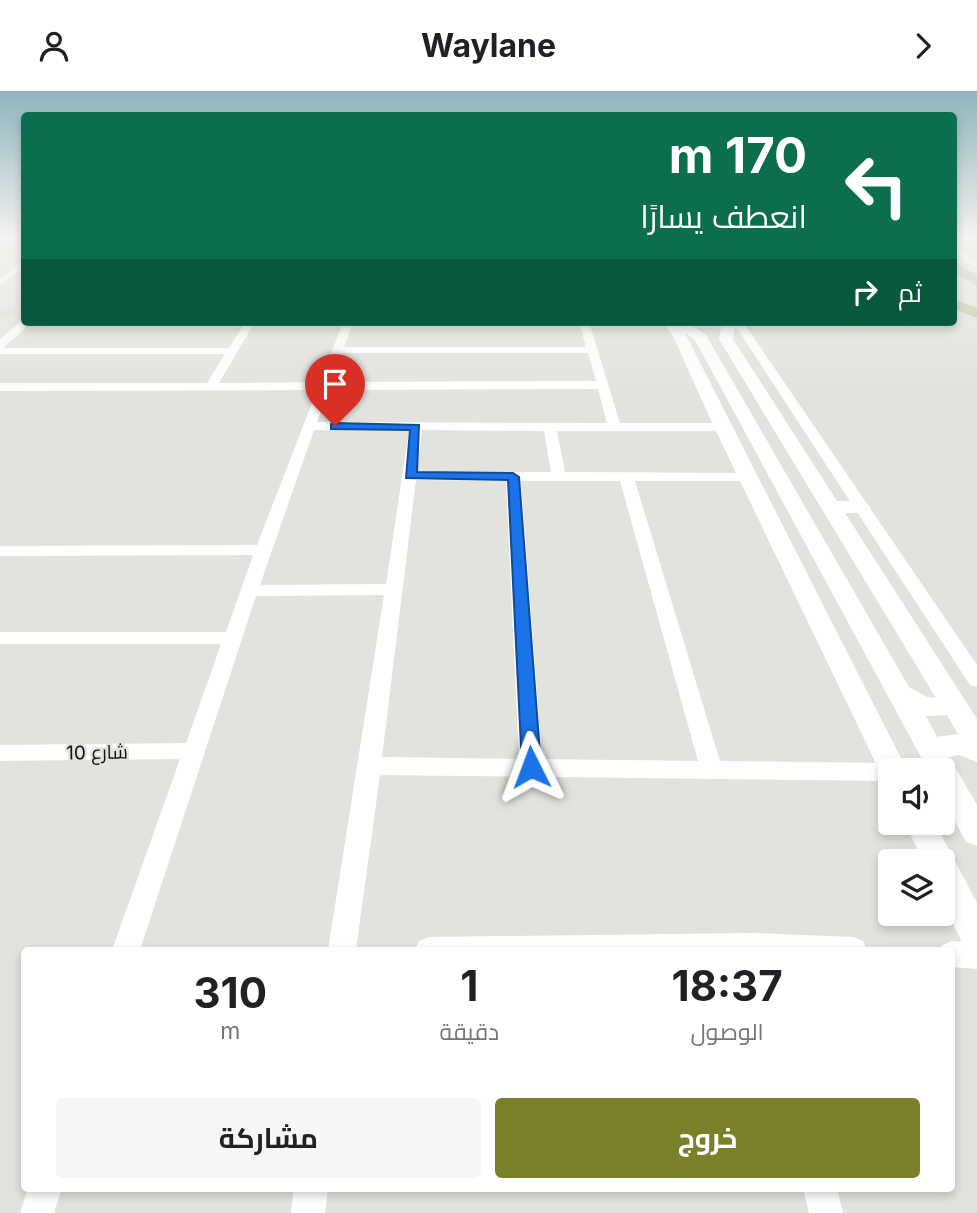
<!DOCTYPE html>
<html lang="ar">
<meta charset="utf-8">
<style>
:root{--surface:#fff;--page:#f6f6f6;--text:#202124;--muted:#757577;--accent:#7a802a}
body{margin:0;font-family:Inter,Cairo,sans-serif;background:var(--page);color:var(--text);direction:rtl;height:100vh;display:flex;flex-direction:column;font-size:26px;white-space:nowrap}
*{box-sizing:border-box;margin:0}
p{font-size:23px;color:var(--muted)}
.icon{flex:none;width:38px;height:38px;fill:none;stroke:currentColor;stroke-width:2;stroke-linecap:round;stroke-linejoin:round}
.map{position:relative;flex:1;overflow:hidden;direction:ltr}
.side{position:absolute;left:21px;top:856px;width:934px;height:245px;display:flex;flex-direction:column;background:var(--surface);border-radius:7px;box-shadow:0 4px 10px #0003;direction:rtl}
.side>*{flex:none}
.guide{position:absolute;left:21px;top:21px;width:936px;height:214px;border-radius:7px;box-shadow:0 4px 10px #0003;direction:rtl;background:#0b6e4f;color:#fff;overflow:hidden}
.tools{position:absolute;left:878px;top:667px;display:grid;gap:14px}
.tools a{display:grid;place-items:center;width:77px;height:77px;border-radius:7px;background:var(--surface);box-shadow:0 4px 10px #0003;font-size:35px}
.pin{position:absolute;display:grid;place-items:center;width:60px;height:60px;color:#fff;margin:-72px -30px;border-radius:50% 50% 50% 0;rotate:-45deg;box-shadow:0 0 7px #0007}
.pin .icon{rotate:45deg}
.me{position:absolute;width:77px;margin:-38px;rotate:357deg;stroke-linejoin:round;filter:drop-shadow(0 0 5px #0008)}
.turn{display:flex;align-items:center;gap:24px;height:147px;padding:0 35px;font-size:32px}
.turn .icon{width:91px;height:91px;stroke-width:2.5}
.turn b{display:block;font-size:49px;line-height:60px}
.then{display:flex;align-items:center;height:66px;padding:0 35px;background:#0003;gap:14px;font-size:26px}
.eta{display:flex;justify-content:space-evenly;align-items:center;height:119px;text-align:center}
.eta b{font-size:42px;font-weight:700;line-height:49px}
.action{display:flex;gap:14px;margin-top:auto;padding:14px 35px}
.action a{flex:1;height:80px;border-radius:7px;background:var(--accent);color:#fff;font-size:28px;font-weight:700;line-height:80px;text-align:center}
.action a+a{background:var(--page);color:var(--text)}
header{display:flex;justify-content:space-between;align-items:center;height:91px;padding:0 35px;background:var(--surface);font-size:32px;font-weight:700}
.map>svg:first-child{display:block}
</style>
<header><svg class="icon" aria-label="forward" viewBox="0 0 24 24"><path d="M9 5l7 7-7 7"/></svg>Waylane<svg class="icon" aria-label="person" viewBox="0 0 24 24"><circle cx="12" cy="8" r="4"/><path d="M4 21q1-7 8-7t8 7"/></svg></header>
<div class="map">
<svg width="977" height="1122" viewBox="0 0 977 1122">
<rect width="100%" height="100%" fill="#e2e3de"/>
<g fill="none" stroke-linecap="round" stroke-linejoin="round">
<path fill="#fff" fill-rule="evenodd" d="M 0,150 L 24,150 L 24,154 L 0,154 Z
M 954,157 L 977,170 L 977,177 L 954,163 Z
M 24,170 L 24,177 L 0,194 L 0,187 Z
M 23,229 L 32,231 L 3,257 L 229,257 L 245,231 L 255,231 L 219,292 L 320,291 L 343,231 L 353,231 L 344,256 L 586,256 L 579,231 L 589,231 L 620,332 L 722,332 L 729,336 L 722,340 L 557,340 L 565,381 L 747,382 L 754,386 L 747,390 L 635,390 L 720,670 L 891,672 L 901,679 L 891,679 L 891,690 L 380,684 L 356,859 L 328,859 L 384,504 L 256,505 L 140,859 L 112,859 L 180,668 L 0,670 L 0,654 L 186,652 L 221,553 L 0,553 L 0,541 L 226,541 L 253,464 L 0,465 L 0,455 L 257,454 L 317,299 L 0,300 L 0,292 L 207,292 L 225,263 L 0,263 L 0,248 ZM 342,262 L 588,262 L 596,290 L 332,291 ZM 598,298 L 607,332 L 317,331 L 329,299 ZM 314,339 L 409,339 L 386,493 L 260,494 ZM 422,339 L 544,340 L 551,381 L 417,381 ZM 416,389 L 506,390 L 519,668 L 382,666 ZM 521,390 L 620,390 L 698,670 L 542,668 Z
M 733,231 L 743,231 L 977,574 L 977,596 L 970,594 Z
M 753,842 L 853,846 L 863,850 L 867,859 L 415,859 L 419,850 L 429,846 Z
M 952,850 L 977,852 L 977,878 L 952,876 L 952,859 L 940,859 L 942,854 Z
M 28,1097 L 62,1097 L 54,1122 L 20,1122 Z
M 294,1097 L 328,1097 L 325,1122 L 291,1122 Z
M 803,1097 L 837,1097 L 843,1122 L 809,1122 Z"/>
<path fill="#fff" fill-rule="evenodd" d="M 663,231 L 686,231 L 706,244 L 909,596 L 927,606 L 936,607 L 719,248 L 722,231 L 736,231 L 733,248 L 837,410 L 861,410 L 871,416 L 861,422 L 845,422 L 977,628 L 977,671 L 959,664 L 949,666 L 977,714 L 977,755 L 966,751 L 943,708 L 943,679 L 928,679 L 695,249 L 685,242 L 907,679 L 891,679 L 891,689 L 883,687 L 714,336 L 673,245 ZM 947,624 L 958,643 L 937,646 L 926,625 Z
M 905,732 L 935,732 L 977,812 L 977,862 L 965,857 L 943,813 L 943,770 L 923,770 Z"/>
<path fill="#dfe0cc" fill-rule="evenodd" d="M 0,218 L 24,218 L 24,226 L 0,226 Z"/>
<path fill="#bec19a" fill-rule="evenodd" d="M 954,171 L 977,184 L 977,195 L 954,181 Z
M 954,208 L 977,217 L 977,227 L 954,218 Z"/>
</g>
<linearGradient id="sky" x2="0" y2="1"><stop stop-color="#8fb3bc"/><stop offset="0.48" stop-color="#f2f2f0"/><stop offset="1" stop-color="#f2f2f0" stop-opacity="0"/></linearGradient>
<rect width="977" height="304" fill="url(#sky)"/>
<path fill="#1a73e8" stroke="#114b97" stroke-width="2" d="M 335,332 L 419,334 L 417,381 L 513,382 L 519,386 L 541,676 L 538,681 L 525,681 L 522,676 L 508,389 L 406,387 L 410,339 L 331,338 L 331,333 Z"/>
<g text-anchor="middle" stroke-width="5" stroke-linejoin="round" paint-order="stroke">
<g font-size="19" fill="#121210" stroke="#e2e3de">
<text transform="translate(97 661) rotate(-1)" y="7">شارع 10</text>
</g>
</g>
</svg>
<div class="tools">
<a><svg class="icon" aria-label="sound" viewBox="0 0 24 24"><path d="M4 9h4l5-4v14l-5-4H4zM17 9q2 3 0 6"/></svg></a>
<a><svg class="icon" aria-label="layers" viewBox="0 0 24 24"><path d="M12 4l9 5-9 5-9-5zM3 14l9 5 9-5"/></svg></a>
</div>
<div class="pin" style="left:335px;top:335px;background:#d93025"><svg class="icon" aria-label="arrive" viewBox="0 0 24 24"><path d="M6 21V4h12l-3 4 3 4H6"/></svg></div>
<svg class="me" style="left:531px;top:676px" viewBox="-20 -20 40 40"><path d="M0-17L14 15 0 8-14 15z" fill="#1a73e8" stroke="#fff" stroke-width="4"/></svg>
<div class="guide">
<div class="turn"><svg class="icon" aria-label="left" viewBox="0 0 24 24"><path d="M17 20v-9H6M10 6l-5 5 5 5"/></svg><div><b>170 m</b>انعطف يسارًا</div></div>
<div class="then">ثم<svg class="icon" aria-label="right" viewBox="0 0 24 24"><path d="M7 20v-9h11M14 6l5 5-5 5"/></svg></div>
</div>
<section class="side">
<div class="eta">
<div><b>18:37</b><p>الوصول</p></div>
<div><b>1</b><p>دقيقة</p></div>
<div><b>310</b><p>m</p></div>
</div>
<div class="action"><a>خروج</a><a>مشاركة</a></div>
</section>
</div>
